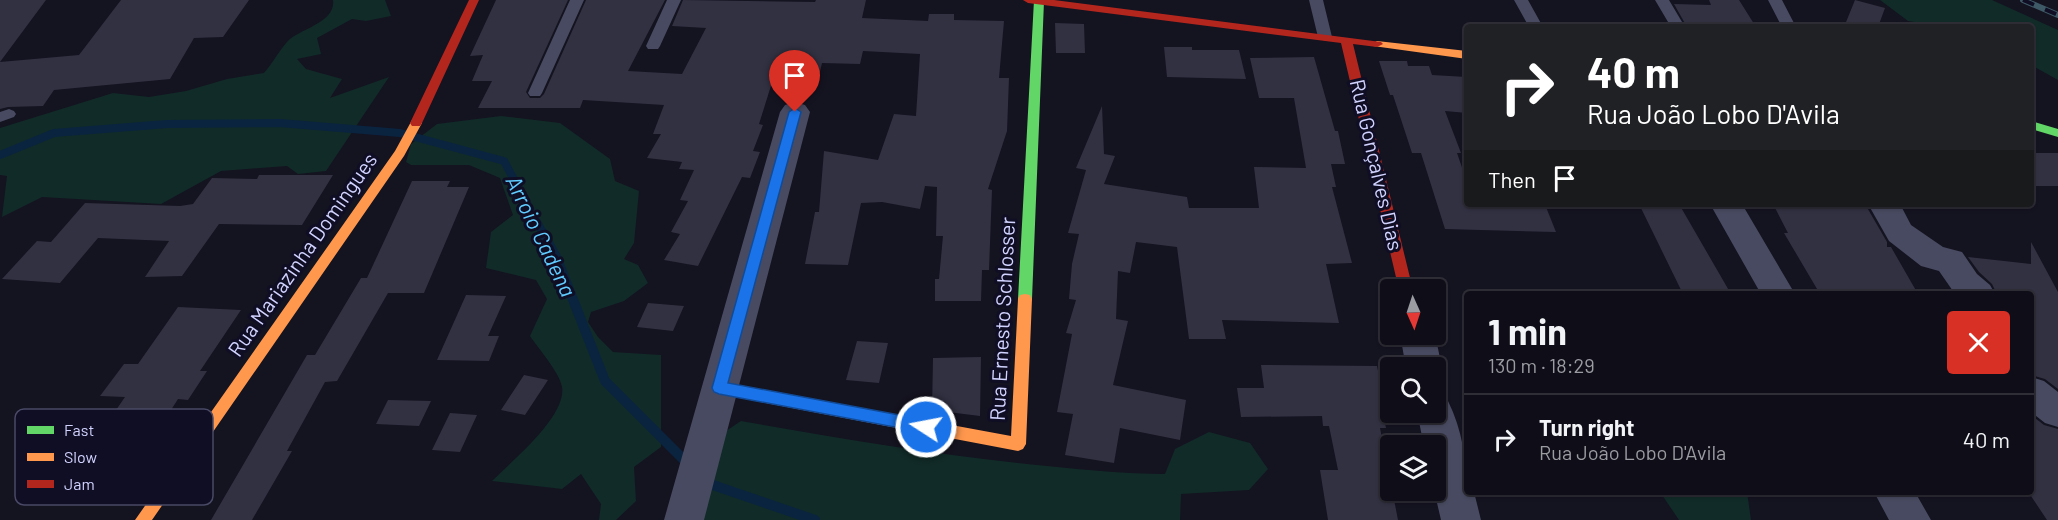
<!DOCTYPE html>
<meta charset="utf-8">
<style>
:root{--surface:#0f0e18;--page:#181721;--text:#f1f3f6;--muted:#9b9ca2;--line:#2f2e37}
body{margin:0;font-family:Barlow,sans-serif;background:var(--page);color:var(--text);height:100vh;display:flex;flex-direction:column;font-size:22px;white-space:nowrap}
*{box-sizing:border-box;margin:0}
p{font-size:20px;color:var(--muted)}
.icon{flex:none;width:33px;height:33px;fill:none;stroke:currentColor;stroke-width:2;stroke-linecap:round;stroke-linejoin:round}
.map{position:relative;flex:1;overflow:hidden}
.drawer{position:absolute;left:1464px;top:291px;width:570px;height:204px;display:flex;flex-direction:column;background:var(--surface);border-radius:6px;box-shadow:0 2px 4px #0004,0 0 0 2px var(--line)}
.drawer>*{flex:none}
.top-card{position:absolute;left:1464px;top:24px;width:570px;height:183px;border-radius:6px;box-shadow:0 2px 4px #0004,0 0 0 2px var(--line);background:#202124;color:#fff;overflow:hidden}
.needle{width:39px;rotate:177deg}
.controls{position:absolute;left:1380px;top:279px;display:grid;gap:12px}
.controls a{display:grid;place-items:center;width:66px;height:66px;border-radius:6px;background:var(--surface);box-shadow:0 2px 4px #0004,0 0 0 2px var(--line);font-size:30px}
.pin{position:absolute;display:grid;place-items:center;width:51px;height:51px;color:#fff;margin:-62px -26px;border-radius:50% 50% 50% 0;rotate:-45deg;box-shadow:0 0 6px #0007}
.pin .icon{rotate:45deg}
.me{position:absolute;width:66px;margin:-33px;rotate:281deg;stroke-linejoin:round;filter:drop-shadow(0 0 4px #0008)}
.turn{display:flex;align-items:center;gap:21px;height:126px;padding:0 24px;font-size:27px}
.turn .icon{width:78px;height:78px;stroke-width:2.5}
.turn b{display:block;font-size:42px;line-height:51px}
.then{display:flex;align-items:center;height:57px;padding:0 24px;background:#0003;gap:12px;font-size:22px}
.round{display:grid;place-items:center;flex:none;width:63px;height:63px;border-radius:6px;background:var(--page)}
.headline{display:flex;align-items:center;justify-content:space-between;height:102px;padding:0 24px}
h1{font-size:36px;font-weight:700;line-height:45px}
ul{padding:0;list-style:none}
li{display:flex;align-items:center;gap:18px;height:90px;padding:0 24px;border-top:2px solid var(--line)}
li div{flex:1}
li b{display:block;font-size:22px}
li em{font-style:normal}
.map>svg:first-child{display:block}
</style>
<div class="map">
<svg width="2058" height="520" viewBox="0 0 2058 520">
<rect width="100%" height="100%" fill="#141320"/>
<path fill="#112b28" d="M 333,0 L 385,0 L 391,16 L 366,21 L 352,19 L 317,38 L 321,54 L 297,59 L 306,69 L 342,79 L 330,98 L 389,77 L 326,171 L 298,174 L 287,166 L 221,171 L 161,204 L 42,197 L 2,217 L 7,176 L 0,175 L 0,128 L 113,93 L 149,97 L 186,91 L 227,79 L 264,73 C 272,64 282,46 290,39 C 304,28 336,21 333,0 Z
M 1880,0 L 1992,0 L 2058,30 L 2058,80 L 2031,65 L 2031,27 L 1946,27 L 1908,21 Z
M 501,116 L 560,123 L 610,159 L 615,181 L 639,191 L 634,243 L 624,259 L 638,265 L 648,283 L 624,301 L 591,312 L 588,322 L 598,337 L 613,352 L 661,355 L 661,447 L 634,467 L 636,501 L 616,520 L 599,520 L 601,504 L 581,474 L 562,489 L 492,481 C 512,461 567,416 562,387 C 560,373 538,348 530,336 L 547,299 L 536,280 L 486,268 L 491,232 L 513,215 L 500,178 L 469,165 L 411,165 L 406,162 L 411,144 L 437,124 Z
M 741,421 C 843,439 945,456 1047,466 C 1087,470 1126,474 1165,474 L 1175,449 L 1209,432 L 1250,443 L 1268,469 L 1249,490 L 1181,494 L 1180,520 L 696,520 L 723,433 Z
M 1660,492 L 1747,492 L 1751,520 L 1679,520 Z"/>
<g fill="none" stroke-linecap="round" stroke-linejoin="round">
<path stroke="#0a2440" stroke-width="8" d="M 0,155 L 54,133 L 167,124 L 280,123 L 400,133 L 504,161 L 543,233"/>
<path stroke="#0a2440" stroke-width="10" d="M 542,232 L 557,259 L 605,381 L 689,465
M 703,479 L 707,483 L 815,520"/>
</g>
<path fill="#323142" d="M 0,0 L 46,0 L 0,62 Z
M 121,0 L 249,0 L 223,37 L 194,38 L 170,79 L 54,90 L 43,106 L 8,107 L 0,109 L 0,62 L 79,55 Z
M 496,0 L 568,0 L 526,92 L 530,98 L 540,98 L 544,94 L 586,0 L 665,0 L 628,71 L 682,74 L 706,28 L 672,26 L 683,0 L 815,2 L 816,0 L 866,0 L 862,18 L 928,21 L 929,14 L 954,14 L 954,20 L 1004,21 L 999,78 L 1009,78 L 1007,131 L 988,189 L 992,190 L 989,270 L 982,270 L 981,301 L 935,301 L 935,279 L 939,279 L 943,236 L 936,236 L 937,187 L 925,186 L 920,209 L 882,202 L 861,203 L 848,265 L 805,264 L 815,212 L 819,212 L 824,151 L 878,160 L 894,114 L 916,116 L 920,54 L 863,51 L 860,64 L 822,63 L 819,76 L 774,76 L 759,124 L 763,125 L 753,151 L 760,152 L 750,178 L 742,177 L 698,266 L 664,260 L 680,234 L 671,232 L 688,201 L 680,200 L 694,170 L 679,169 L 682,162 L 647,158 L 661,134 L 653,134 L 664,105 L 583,100 L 580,108 L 478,108 L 492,81 L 472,81 L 483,55 L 470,56 Z
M 1709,0 L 1739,0 L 1756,27 L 1687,27 L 1674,4 L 1711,5 Z
M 1855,0 L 1885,8 L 1878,27 L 1844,27 Z
M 1055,23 L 1084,24 L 1085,53 L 1056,53 Z
M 1164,47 L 1192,47 L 1192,50 L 1239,50 L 1246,79 L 1167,77 Z
M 1314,57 L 1335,131 L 1338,131 L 1345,164 L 1331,164 L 1336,187 L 1332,187 L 1352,263 L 1326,264 L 1339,323 L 1222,320 L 1226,339 L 1189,339 L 1177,247 L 1136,242 L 1130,273 L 1118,271 L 1116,319 L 1128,321 L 1113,385 L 1186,400 L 1180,440 L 1120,428 L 1114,463 L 1065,455 L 1073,414 L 1057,412 L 1072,334 L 1066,333 L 1076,300 L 1069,299 L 1072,264 L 1079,234 L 1068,233 L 1086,170 L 1076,168 L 1102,106 L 1104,154 L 1115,156 L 1104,184 L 1187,197 L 1189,208 L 1259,208 L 1254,167 L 1306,168 L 1294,98 L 1259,98 L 1250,58 Z
M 1379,61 L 1407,61 L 1408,66 L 1429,66 L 1432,75 L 1467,77 L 1467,113 L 1445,111 L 1461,153 L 1457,153 L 1467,182 L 1467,207 L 1546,207 L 1556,232 L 1445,229 L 1421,153 L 1412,153 L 1393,95 L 1390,95 Z
M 2031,153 L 2058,153 L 2058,186 L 2031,186 Z
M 259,175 L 333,175 L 302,225 L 219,224 L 182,276 L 145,277 L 169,241 L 98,238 L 60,283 L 2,279 L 37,241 L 51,242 L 85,203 L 180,206 L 193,204 L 212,178 L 257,179 Z
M 412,181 L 450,181 L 447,187 L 469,187 L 424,293 L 388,293 L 337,381 L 325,382 L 287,451 L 292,451 L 252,520 L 211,520 L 307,355 L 315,355 L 361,278 L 367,278 Z
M 1639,204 L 1679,204 L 1731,294 L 1683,294 Z
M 1773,204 L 1865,204 L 1887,242 L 1887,247 L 1891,247 L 1918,294 L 1820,294 L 1784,233 L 1788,233 Z
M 2031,242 L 2058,292 L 2058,389 L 2045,379 L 2031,375 L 2031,294 L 1997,294 L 1992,284 L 1979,272 L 1968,257 L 2031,264 Z
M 466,295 L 506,296 L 488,336 L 499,336 L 489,361 L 437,360 Z
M 648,303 L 684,306 L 673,331 L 637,327 Z
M 178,307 L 241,310 L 200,371 L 207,371 L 188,400 L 178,399 L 148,446 L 153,446 L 131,477 L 72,474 L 125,397 L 100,396 L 124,364 L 138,364 Z
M 857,341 L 888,343 L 879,383 L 846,380 Z
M 981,357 L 980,416 L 932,410 L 933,358 Z
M 1261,365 L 1377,366 L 1382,390 L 1378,390 L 1386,428 L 1380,428 L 1398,520 L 1328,520 L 1320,470 L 1338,470 L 1329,426 L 1323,426 L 1322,416 L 1241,417 L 1237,388 L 1264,388 Z
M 524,375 L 548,380 L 525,415 L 501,410 Z
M 388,400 L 431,401 L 419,426 L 376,424 Z
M 450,413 L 477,415 L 460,452 L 432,450 Z
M 2031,415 L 2044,425 L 2058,429 L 2058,520 L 2047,520 L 2031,496 Z"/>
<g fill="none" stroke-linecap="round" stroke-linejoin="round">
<path fill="#484a61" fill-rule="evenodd" d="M 570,0 L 584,0 L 542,93 L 540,96 L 530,96 L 528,93 Z
M 667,0 L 681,0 L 660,46 L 658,49 L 648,49 L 646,46 Z
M 1309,0 L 1323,0 L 1332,37 L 1330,40 L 1325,41 L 1318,37 Z
M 1514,0 L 1528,0 L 1543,27 L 1529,27 Z
M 1655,0 L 1669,0 L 1685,27 L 1671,27 Z
M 1768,0 L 1782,0 L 1796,27 L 1782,27 Z
M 9,109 L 14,111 L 16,114 L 14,117 L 0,122 L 0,112 Z"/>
<path fill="#484a61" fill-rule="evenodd" d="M 795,102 L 805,105 L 810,112 L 704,520 L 664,520 L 780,112 L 785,105 Z
M 1710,204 L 1742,204 L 1795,294 L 1761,294 Z
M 1868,204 L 1900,204 L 1911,225 L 1943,247 L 1962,252 L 1977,274 L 1990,285 L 1995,294 L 1955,294 L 1939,271 L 1921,266 L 1889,241 Z
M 1400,334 L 1435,334 L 1442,368 L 1437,378 L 1436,368 L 1406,368 Z
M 2031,377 L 2044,381 L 2058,392 L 2058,427 L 2045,423 L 2031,412 Z
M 1436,397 L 1448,401 C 1462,429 1467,461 1467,492 L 1474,492 L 1481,520 L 1441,520 L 1434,490 L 1436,446 L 1424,446 L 1417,412 L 1436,412 Z
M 1874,492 L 1915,492 L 1931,520 L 1889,520 Z"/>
<path fill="#63d668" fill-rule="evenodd" d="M 1034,0 L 1044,1 L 1032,299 L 1030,303 L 1020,303 L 1018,299 Z
M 2031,121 L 2058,129 L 2058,137 L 2031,129 Z"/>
<path fill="#ff974d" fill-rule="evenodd" d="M 1377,41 L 1467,51 L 1467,59 L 1373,46 L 1371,44 Z
M 416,119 L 422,123 L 404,156 L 152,520 L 135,520 L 395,151 L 412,120 Z
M 1025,294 L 1030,295 L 1032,299 L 1026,444 L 1023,449 L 1018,451 L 719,394 L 714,392 L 712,388 L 714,384 L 719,382 L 1011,436 L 1018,299 L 1020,295 Z"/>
<path fill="#b3261e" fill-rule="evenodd" d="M 469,0 L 479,0 L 422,123 L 420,126 L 412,126 L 410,123 Z
M 1023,0 L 1054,0 L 1381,42 L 1383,44 L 1377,47 L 1353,44 L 1413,290 L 1399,290 L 1341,43 L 1028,3 Z"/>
<g stroke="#3f5a67" stroke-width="6">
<path id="rail" d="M 2023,0 L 2058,15"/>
</g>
<use href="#rail" stroke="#0f0e25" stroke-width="4" stroke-dasharray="12" stroke-linecap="butt"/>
</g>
<path fill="#1a73e8" stroke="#114b97" stroke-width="1.5" d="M 795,108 L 801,112 L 728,383 L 926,420 L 931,422 L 934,427 L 931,431 L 926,433 L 719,394 L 714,392 L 712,388 L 789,112 Z"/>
<g text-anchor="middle" stroke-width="6" stroke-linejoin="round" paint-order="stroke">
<g font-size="21" fill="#d2d3ff" stroke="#0f0e25">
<text transform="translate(1376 165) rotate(77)" y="7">Rua Gonçalves Dias</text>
<text transform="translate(303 255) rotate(-55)" y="7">Rua Mariazinha Domingues</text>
<text transform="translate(1003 319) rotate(-87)" y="7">Rua Ernesto Schlosser</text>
</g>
<g font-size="22" font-style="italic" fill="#60ccff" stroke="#0f0e25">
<text transform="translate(541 236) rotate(64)" y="8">Arroio Cadena</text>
</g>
</g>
<rect x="15" y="409" width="198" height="96" rx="9" fill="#0f0e25" stroke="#4a4966" stroke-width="1.5"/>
<rect x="27" y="426" width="27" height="8" fill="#63d668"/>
<rect x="27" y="453" width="27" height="8" fill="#ff974d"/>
<rect x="27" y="480" width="27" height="8" fill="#b3261e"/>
<g font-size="16" fill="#d2d3ff">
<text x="64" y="436">Fast</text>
<text x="64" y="463">Slow</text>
<text x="64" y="490">Jam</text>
</g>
</svg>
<div class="controls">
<a><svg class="needle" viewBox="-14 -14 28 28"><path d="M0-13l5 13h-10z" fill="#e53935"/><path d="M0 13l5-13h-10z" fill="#9b9ca2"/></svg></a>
<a><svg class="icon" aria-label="search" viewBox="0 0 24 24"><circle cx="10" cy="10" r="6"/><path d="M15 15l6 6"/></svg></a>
<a><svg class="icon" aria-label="layers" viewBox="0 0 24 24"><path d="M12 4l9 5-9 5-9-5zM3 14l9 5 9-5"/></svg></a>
</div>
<div class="pin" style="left:795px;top:112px;background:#d93025"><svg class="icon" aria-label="arrive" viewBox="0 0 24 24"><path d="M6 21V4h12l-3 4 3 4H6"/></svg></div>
<svg class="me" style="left:926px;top:427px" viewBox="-20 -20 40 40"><circle r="17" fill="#1a73e8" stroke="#fff" stroke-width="3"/><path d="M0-11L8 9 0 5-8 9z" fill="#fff"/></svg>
<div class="top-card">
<div class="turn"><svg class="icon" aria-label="right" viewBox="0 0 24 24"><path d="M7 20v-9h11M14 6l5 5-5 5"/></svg><div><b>40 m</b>Rua João Lobo D'Avila</div></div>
<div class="then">Then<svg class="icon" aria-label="arrive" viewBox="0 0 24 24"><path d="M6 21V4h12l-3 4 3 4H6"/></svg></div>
</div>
<section class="drawer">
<div class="headline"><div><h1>1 min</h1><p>130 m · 18:29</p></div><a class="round" style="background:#d93025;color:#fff"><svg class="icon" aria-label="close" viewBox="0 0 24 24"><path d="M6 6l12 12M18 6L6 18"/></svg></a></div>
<ul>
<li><svg class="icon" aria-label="right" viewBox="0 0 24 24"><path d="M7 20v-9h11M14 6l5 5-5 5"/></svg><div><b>Turn right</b><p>Rua João Lobo D'Avila</p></div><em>40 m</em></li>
</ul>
</section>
</div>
